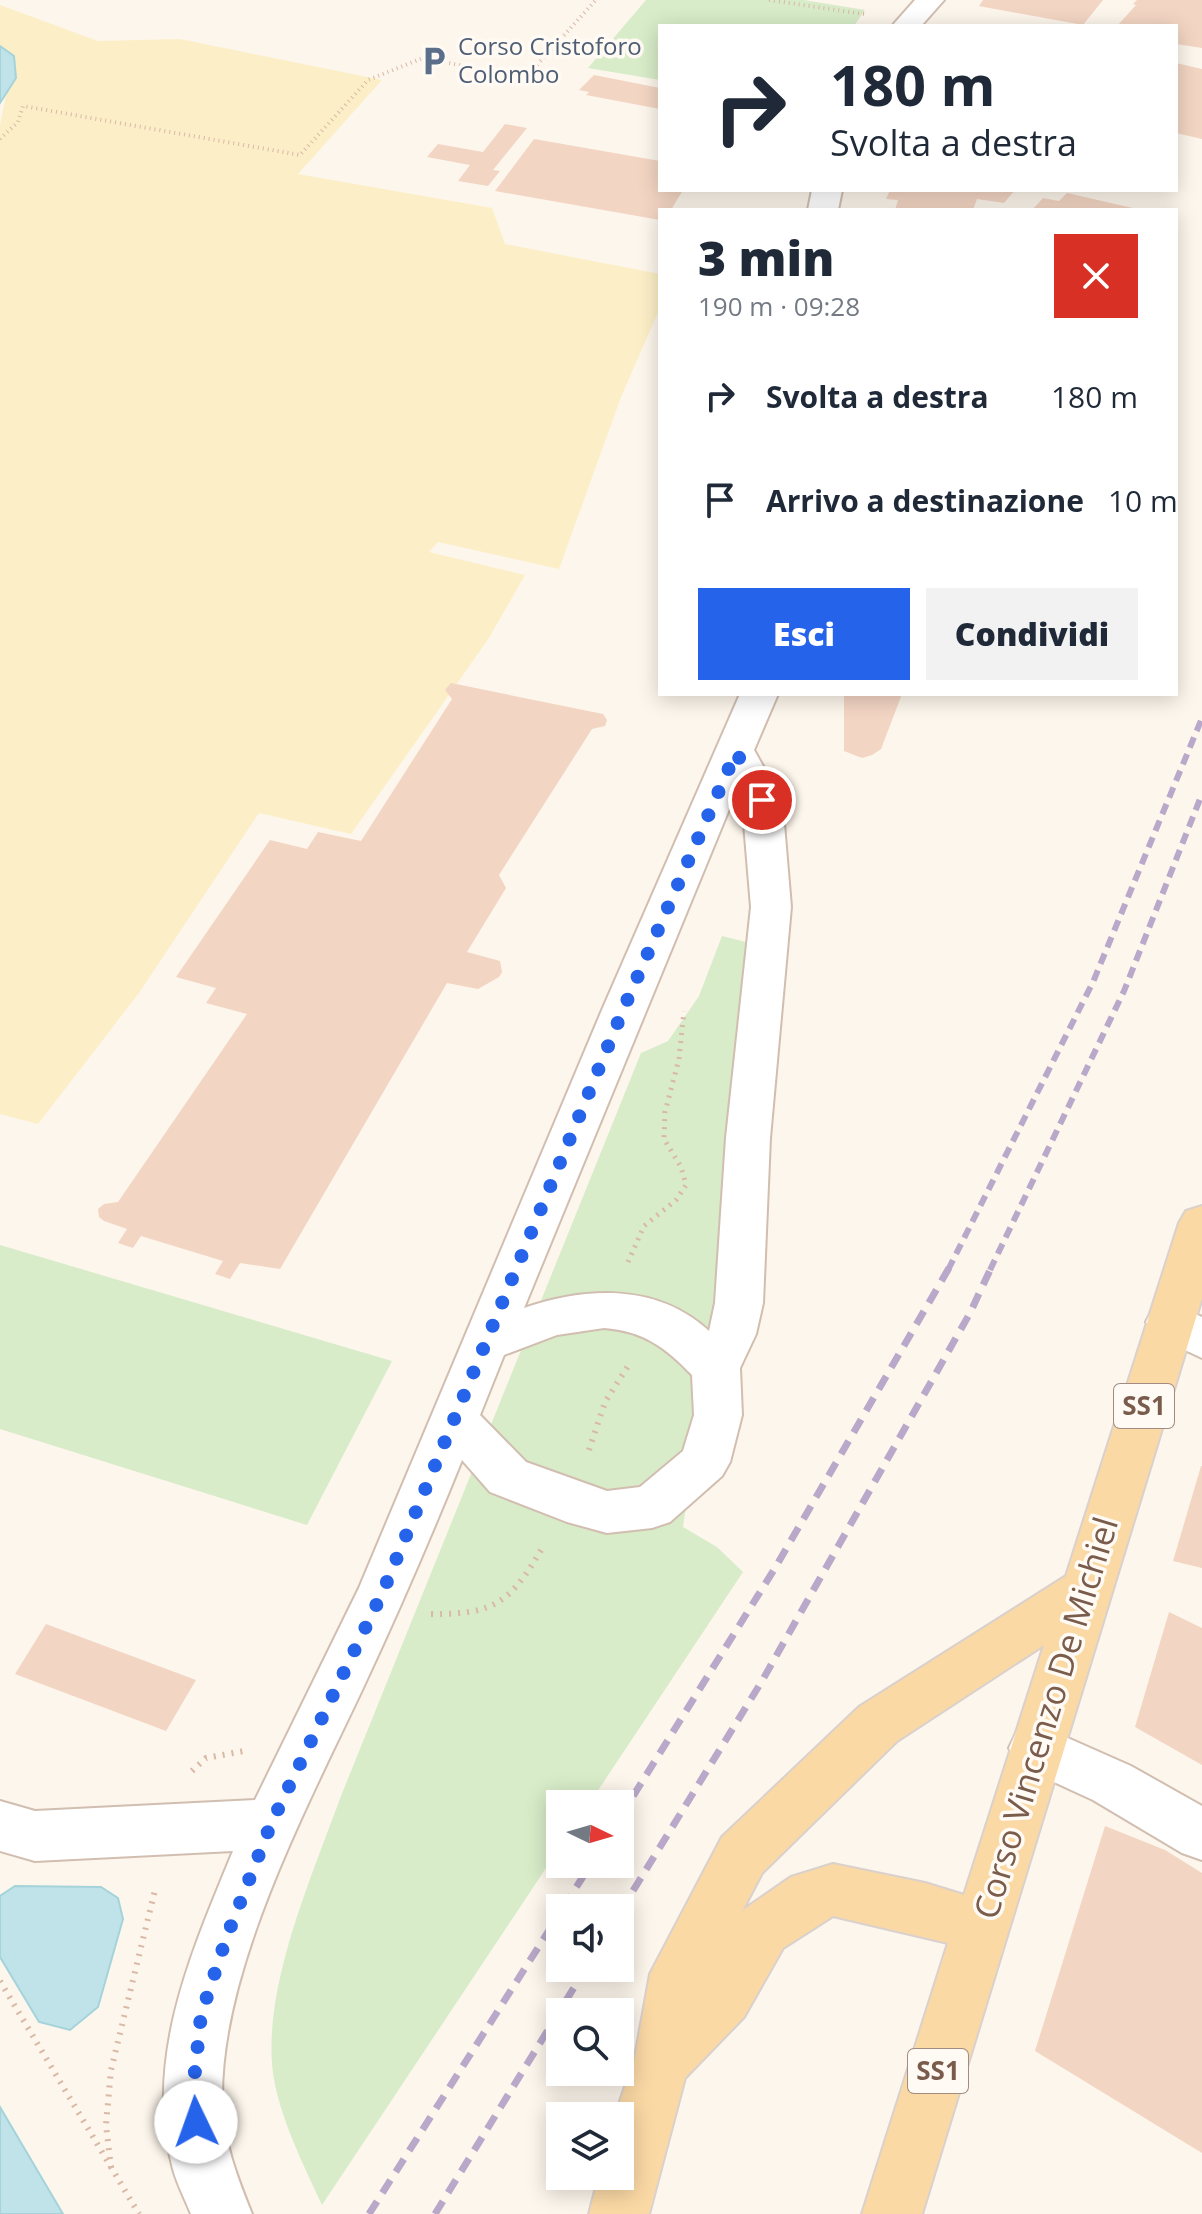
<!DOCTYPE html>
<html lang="it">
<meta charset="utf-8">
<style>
:root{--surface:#fff;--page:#f2f2f3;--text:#1f2937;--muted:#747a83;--accent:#2563eb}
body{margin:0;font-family:"Open Sans",sans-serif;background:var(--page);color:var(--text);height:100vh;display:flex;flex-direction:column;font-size:30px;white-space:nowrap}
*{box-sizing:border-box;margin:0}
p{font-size:26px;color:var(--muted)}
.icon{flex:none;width:44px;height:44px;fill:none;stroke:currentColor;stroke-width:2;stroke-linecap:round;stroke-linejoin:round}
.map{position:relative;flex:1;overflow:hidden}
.panel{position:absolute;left:658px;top:208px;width:520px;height:488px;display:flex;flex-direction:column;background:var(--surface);border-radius:0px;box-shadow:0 4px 20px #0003}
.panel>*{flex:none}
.top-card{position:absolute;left:658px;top:24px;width:520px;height:168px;border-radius:0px;box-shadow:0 4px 20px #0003;background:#fff;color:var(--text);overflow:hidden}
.needle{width:52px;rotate:95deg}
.fabs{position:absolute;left:546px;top:1790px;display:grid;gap:16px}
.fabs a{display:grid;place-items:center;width:88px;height:88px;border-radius:0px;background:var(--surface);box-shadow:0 4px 20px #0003;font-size:40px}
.pin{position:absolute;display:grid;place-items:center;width:68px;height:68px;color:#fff;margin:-34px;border:4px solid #fff;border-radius:50%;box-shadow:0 2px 8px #0007}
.me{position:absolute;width:88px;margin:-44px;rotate:357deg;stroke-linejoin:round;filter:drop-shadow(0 0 6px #0008)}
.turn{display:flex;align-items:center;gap:28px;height:168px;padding:0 40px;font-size:36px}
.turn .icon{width:104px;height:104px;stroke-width:2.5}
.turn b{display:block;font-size:56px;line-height:68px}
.round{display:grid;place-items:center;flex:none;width:84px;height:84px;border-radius:0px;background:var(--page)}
.summary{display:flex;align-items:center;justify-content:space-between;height:136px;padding:0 40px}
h1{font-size:48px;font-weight:800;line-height:60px}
.cta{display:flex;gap:16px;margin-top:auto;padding:16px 40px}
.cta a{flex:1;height:92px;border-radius:0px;background:var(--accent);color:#fff;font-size:32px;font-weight:800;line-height:92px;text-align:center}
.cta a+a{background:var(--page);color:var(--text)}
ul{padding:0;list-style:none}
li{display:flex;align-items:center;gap:24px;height:104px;padding:0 40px}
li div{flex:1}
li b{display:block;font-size:30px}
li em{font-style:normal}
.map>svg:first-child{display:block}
</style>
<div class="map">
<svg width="1202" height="2214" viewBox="0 0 1202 2214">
<rect width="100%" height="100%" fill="#fdf6ec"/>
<path fill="#d8ecc9" d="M 646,0 L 804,0 L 865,10 L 854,26 L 660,26 L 660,80 L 588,68 Z
M 722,936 L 750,943 L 714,1307 L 683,1527 L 717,1547 L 743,1572 L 589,1804 L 560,1804 L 560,1847 L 322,2205 C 304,2166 279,2116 273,2073 C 262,1988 312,1876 341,1796 L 641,1053 L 668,1041 L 699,996 Z
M 0,1245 L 392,1361 L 307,1525 L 0,1429 Z"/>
<path fill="#fcefc7" d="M 0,5 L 98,41 L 180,39 L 382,80 L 298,174 L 492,208 L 505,244 L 660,274 L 660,308 L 621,397 L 559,569 L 438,542 L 429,552 L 525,575 L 489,638 L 351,834 L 259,813 L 139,993 L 38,1124 L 0,1114 L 0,125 L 14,56 L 0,50 Z"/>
<path fill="#bfe3e8" stroke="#a5d3da" stroke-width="2" d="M 0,46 L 14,56 L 16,78 L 0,103 Z
M 15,1886 L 101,1887 L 118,1898 L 123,1919 L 98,2007 L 70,2030 L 39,2022 L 0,1957 L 0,1896 Z
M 0,2107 L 63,2214 L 0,2214 Z"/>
<path fill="#f3d5c3" d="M 983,0 L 1103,0 L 1083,25 L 979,6 Z
M 1137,0 L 1202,0 L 1202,48 L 1176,44 L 1176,26 L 1117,26 L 1136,5 L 1133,4 Z
M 1176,63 L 1202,69 L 1202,139 L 1176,133 Z
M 594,75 L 660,88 L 660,109 L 586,95 L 589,92 L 579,90 Z
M 505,124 L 527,128 L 493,170 L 500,171 L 488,186 L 458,181 L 470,165 L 427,157 L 438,144 L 483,152 Z
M 534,139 L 660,161 L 660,190 L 683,190 L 671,210 L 660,210 L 660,220 L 495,191 Z
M 890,190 L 1015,190 L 1004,203 L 977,199 L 973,210 L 895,210 L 898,200 L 886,199 Z
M 1067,193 L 1137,209 L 1137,210 L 1032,210 L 1043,198 L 1059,201 Z
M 451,683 L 603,714 L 607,720 L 605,726 L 592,729 L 499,875 L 506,888 L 467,952 L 500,961 L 502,972 L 499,977 L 478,989 L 447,983 L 280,1269 L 240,1263 L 230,1279 L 215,1274 L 223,1261 L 141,1236 L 133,1248 L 118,1243 L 127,1229 L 104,1221 L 99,1217 L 98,1209 L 104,1204 L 118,1202 L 247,1014 L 206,1003 L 216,988 L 176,977 L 270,840 L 307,849 L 318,832 L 361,841 L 452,699 L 445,690 Z
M 844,694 L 902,694 L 881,749 L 872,755 L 862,758 L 844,751 Z
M 1201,1466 L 1202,1466 L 1202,1568 L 1173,1561 Z
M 1169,1612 L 1202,1628 L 1202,1765 L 1135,1727 Z
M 46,1624 L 196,1680 L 166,1731 L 15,1674 Z
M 1105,1826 L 1165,1850 L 1202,1873 L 1202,2153 L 1035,2051 Z"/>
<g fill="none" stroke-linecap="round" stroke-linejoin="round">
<g stroke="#d1beb0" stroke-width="4">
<path id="minor" d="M 915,0 L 944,0 L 921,26 L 892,26 Z
M 812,190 L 842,190 L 838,210 L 808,210 Z
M 740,694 L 778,694 L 754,750 L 782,800 L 791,907 L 770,1138 L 763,1303 L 756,1334 L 740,1368 L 742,1415 L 730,1462 L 722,1476 L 670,1522 L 652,1528 L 607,1533 L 567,1522 L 490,1492 L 462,1460 C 431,1537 398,1613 363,1688 C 308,1805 221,1968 222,2098 C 222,2138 237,2177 252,2214 L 191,2214 C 185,2199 177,2184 173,2169 C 143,2059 192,1951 233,1851 L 35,1861 L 0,1851 L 0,1801 L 35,1811 L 255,1800 L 359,1588 L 602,1010 ZM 737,790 L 742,800 L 751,907 L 726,1138 L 715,1303 L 709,1331 C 657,1283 586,1287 524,1308 ZM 604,1328 C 643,1331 665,1347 692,1375 L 694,1415 L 683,1451 L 640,1487 L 607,1491 L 526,1462 L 480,1415 L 504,1355 L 557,1335 Z
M 1170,1303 L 1202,1317 L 1202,1358 L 1153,1335 L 1146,1322 L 1153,1309 Z
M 1036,1724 L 1131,1766 L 1202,1806 L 1202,1860 L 1182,1853 L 1093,1800 L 1017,1765 L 1009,1748 L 1017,1731 Z"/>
</g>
<g stroke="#dad1cd" stroke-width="4">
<path id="major" d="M 1202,1206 L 1202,1298 L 922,2214 L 862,2214 L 948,1943 L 833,1916 L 783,1948 L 744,2017 L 685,2078 L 649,2214 L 589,2214 L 599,2176 L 620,2176 L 620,2116 L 615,2116 L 635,2057 L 650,1974 L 722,1837 L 859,1707 L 1066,1576 L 1179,1223 L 1186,1211 ZM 1044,1645 L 964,1895 L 925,1883 L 833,1864 L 791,1877 L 743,1910 L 738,1919 L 762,1873 L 897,1741 Z"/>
</g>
<path stroke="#d9b8a5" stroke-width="4" stroke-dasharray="1 4" stroke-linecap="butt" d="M 769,0 L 864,14
M 0,139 L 18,122 L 23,106 L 300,155 L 368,80 L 423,58 L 525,78 L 596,0"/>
<path stroke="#d9b8a5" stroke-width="5" stroke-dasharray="2 6" stroke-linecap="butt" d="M 628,1262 L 644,1226 L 676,1200 L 686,1185 L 681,1167 L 664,1139 L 665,1112 L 679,1059 L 684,1011"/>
<path stroke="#d9b8a5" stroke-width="6" stroke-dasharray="2 7" stroke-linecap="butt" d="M 589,1450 L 605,1402 L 628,1366
M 431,1614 C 497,1615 512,1600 544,1545
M 192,1771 L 206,1758 L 244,1751
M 0,1981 L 139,2214
M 111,2168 L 106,2125 L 111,2070 L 156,1886"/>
<use href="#minor" fill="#fff" fill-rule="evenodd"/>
<use href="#major" fill="#fbd9a5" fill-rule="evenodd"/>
<path stroke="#b9a8c9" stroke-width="6" stroke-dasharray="11 7" stroke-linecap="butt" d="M 948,1270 L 1093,982 L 1202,718
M 990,1270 L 1124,991 L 1202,794"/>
<path stroke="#b9a8c9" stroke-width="7" stroke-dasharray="15 10" stroke-linecap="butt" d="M 620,1817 L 775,1568 L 949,1268
M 563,1908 L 591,1864
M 620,1912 L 762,1681 L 970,1313 L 991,1268
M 369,2214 L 560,1913
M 435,2214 L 586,1968"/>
</g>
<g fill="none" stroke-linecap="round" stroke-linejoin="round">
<path stroke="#2563eb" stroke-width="14" stroke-dasharray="0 25.2" d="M 196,2122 L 192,2099 L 201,2015 L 227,1936 L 271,1824 L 384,1589 L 623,1010 L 736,752 L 762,800"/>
</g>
<defs>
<g id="parking-bare" transform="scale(2.4)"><path d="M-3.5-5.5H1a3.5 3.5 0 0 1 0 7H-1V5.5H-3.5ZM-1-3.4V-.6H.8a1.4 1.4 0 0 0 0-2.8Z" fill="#5c6f8a" stroke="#fffaf3" stroke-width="2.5" paint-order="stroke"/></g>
</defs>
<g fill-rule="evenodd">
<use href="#parking-bare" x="434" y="61"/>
</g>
<g text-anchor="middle" stroke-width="7" stroke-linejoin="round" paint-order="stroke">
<g font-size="24" fill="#4e5e75" stroke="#fffaf3" text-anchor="start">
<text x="458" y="55">Corso Cristoforo<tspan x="458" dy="28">Colombo</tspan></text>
</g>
<g fill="#fffaf3" stroke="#a28b7f" stroke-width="2">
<rect x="1114" y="1384" width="60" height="44" rx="6"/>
<rect x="908" y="2049" width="60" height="44" rx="6"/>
</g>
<g font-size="26" font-weight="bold" fill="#7a5c4d">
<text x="1144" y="1415">SS1</text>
<text x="938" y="2080">SS1</text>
</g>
<g font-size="34" fill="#7a5c4d" stroke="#fffaf3">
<text transform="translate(1046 1718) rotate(-73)" y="12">Corso Vincenzo De Michiel</text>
</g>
</g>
</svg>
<div class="fabs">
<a><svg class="needle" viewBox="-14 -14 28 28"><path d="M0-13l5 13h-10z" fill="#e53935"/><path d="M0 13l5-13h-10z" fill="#747a83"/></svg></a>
<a><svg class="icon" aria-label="sound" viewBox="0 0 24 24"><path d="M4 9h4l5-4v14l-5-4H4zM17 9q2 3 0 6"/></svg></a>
<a><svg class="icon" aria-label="search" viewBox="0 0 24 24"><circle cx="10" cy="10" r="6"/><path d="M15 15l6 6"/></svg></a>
<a><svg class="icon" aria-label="layers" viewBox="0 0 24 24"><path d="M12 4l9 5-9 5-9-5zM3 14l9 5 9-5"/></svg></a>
</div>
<div class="pin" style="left:762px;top:800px;background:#d93025"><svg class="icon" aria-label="arrive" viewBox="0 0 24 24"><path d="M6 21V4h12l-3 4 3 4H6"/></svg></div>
<svg class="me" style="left:196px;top:2122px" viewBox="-20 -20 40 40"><circle r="19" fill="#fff"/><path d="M0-13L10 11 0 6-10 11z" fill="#2563eb"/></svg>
<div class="top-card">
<div class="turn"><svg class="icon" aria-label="right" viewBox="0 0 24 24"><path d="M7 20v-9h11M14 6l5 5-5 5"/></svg><div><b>180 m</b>Svolta a destra</div></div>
</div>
<section class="panel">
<div class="summary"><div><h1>3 min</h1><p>190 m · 09:28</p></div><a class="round" style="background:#d93025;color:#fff"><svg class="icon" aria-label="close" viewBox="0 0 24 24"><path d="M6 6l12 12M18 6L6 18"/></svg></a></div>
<ul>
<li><svg class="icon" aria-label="right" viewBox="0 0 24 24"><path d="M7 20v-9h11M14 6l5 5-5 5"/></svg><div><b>Svolta a destra</b></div><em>180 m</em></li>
<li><svg class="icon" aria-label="arrive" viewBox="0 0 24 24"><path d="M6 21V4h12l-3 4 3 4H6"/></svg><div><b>Arrivo a destinazione</b></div><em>10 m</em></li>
</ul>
<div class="cta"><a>Esci</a><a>Condividi</a></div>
</section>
</div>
